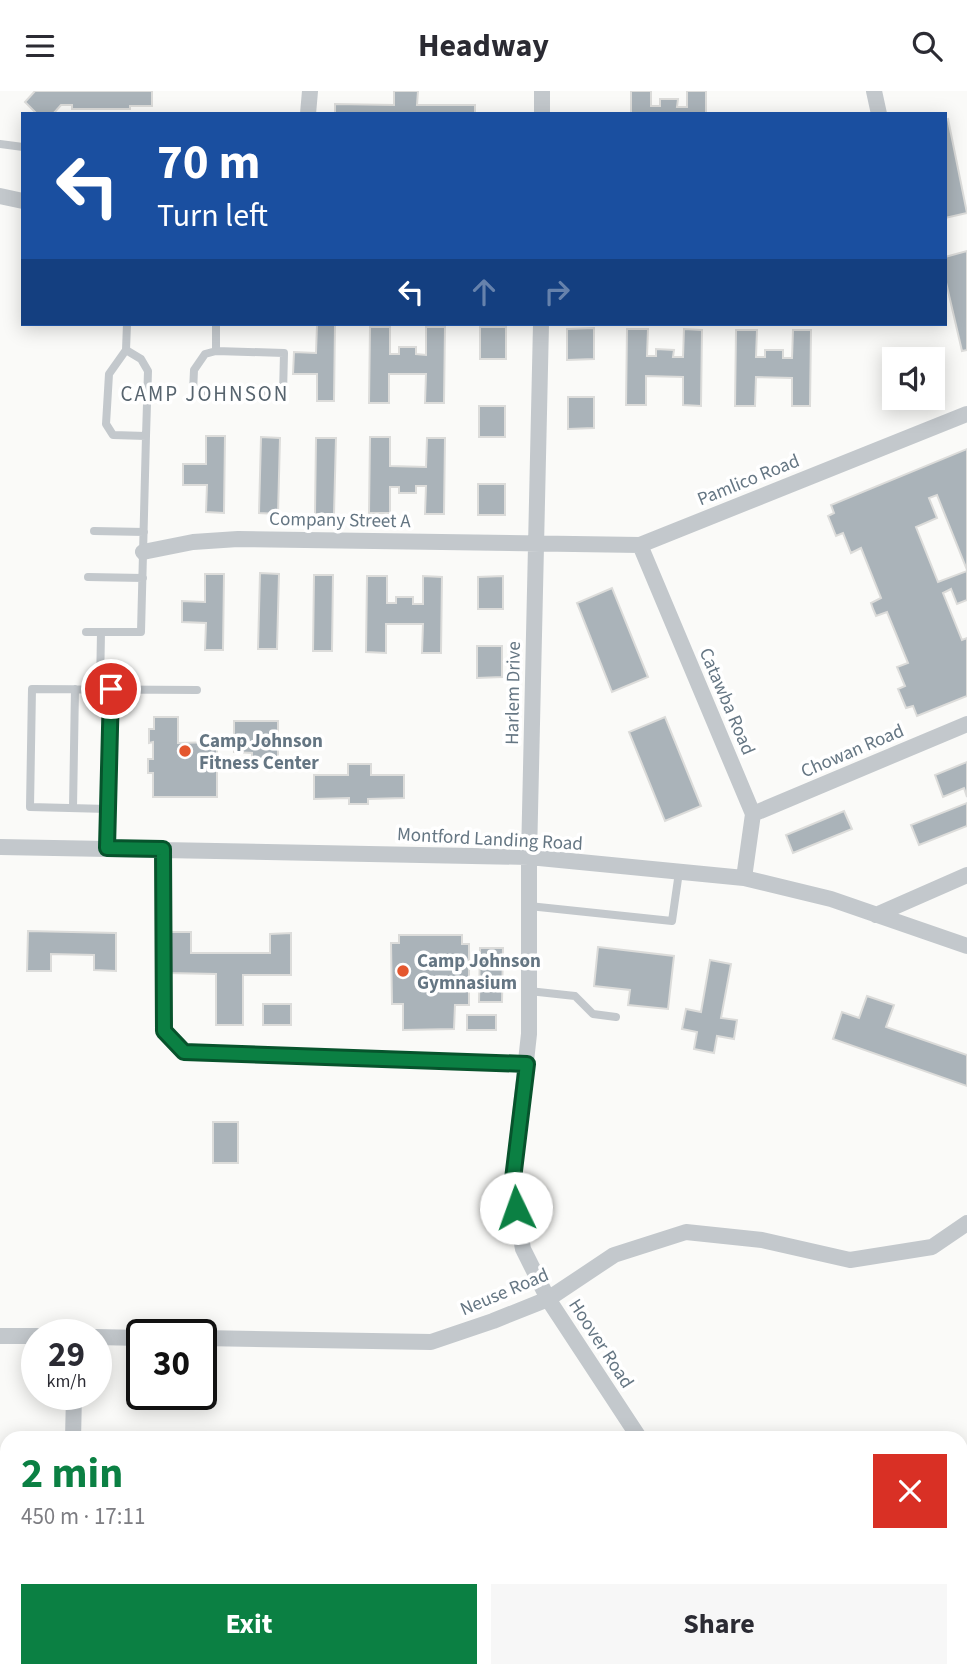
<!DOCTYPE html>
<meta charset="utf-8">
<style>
:root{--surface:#fff;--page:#f7f7f7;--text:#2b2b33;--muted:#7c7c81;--accent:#0b8043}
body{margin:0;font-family:"Source Sans 3",sans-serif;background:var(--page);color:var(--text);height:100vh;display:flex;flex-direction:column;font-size:26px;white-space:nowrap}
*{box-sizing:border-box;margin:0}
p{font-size:23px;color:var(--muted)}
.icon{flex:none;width:38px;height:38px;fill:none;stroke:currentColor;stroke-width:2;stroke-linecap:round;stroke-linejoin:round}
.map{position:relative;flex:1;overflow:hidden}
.sheet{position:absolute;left:0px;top:1340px;width:968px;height:247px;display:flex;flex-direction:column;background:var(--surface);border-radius:21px 21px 0 0;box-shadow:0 4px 18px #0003}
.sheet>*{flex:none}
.top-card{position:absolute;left:21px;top:21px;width:926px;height:214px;border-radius:0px;box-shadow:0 4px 18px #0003;background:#1a4fa0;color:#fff;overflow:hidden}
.tools{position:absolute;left:882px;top:256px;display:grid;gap:14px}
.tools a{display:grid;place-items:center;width:63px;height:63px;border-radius:0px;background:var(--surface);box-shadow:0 4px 18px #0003;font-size:35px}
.speed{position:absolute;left:21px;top:1228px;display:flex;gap:14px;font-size:35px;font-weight:700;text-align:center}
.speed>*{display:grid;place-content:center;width:91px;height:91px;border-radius:50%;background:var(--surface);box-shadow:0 4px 18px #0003;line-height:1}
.speed small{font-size:18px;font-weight:400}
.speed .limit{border:4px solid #111;border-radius:10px;background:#fff;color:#111}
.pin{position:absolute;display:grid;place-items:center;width:60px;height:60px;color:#fff;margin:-30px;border:4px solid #fff;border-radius:50%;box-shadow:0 2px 7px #0007}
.me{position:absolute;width:77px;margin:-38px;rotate:357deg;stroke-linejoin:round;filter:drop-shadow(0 0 5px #0008)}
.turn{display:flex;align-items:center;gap:24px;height:147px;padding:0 21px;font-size:32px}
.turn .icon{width:91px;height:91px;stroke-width:2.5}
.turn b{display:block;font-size:49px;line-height:60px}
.lanes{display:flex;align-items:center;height:66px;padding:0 21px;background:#0003;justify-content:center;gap:35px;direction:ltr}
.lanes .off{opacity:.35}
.round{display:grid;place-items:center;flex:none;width:74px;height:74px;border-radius:0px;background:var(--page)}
.summary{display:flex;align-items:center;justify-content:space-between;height:119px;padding:0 21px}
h1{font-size:42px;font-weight:700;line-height:52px;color:var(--accent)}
.action{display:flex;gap:14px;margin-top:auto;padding:14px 21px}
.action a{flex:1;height:80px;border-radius:0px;background:var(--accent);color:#fff;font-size:28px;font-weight:700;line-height:80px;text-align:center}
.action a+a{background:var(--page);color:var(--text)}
header{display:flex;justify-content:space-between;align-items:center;height:91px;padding:0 21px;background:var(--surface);font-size:32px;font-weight:700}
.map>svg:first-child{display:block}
</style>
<header><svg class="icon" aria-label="menu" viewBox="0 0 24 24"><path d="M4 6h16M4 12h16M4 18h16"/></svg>Headway<svg class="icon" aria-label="search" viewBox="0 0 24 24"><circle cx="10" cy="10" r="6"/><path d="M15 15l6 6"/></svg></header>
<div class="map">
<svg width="967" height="1586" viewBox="0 0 967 1586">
<rect width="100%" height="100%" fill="#fafaf8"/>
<path fill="#aab3b9" stroke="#dcdcda" stroke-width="2" d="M 35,0 L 152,0 L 152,15 L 130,15 L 130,18 L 72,18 L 72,14 L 61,14 L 53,23 L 37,23 L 25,11 Z
M 394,0 L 418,0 L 417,14 L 475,14 L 475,23 L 335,23 L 335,13 L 394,14 Z
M 631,0 L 651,0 L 651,15 L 660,15 L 660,8 L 678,8 L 677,16 L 687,16 L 687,0 L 706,0 L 706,23 L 631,23 Z
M 948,28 L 967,122 L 945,127 L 945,29 Z
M 967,160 L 967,259 L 962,260 L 945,187 L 945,166 Z
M 317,234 L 335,234 L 334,310 L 317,310 L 317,283 L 293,283 L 294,261 L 316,262 Z
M 370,236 L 390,236 L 390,263 L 399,263 L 399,256 L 416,256 L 416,263 L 426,264 L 426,236 L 445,236 L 444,312 L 425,312 L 426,283 L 389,283 L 389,312 L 369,312 Z
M 480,236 L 506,236 L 506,268 L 480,268 Z
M 594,237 L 594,268 L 567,269 L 567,238 Z
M 627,238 L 648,238 L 647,265 L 656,265 L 656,258 L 674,259 L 673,266 L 683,266 L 684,238 L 702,239 L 701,315 L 683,314 L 683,286 L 646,285 L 646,314 L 626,314 Z
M 736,239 L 757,239 L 756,266 L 765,266 L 765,259 L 783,259 L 783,267 L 792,267 L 793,239 L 811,239 L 810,315 L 792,315 L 792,287 L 756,286 L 755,315 L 735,315 Z
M 568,306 L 594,306 L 594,337 L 568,338 Z
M 479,315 L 505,315 L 505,346 L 479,346 Z
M 206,345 L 225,345 L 224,422 L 206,421 L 207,394 L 183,394 L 183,373 L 206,373 Z
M 261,346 L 280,347 L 278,423 L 259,422 Z
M 370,346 L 390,346 L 390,375 L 426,376 L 427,347 L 445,347 L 444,423 L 425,423 L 426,395 L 416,395 L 416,402 L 399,402 L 399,396 L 390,396 L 390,422 L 369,422 Z
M 316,347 L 336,347 L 334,423 L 315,423 Z
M 967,358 L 967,479 L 937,404 L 929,407 L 937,427 L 916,436 L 938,491 L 967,480 L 967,509 L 957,513 L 951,498 L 943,502 L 962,549 L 967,547 L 967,605 L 917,625 L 913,615 L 906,617 L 898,598 L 905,595 L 897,576 L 908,572 L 887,521 L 876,525 L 873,518 L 871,512 L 881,507 L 861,457 L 851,462 L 843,442 L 836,445 L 828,425 L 834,422 L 831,414 Z
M 478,393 L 505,393 L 505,424 L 478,424 Z
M 260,482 L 279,483 L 277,558 L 258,558 Z
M 205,483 L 224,483 L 223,559 L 205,559 L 206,532 L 182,531 L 182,510 L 205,511 Z
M 314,484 L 333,484 L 332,560 L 313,560 Z
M 367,485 L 387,485 L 387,512 L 396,512 L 396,506 L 413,506 L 413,513 L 423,513 L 423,485 L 442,486 L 441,562 L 422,562 L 423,533 L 386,533 L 386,562 L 366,561 Z
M 503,485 L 503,518 L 478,518 L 478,486 Z
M 612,497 L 648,586 L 612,601 L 577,512 Z
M 477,555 L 502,555 L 502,586 L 477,587 Z
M 154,626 L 178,626 L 178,652 L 217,651 L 217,706 L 153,706 L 153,682 L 148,682 L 148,668 L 153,668 L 153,651 L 149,652 L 149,638 L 154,638 Z
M 665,626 L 701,715 L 665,730 L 629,641 Z
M 234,630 L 278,630 L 278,671 L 252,671 L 252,662 L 234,661 Z
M 967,671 L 967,706 L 964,697 L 943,706 L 935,684 Z
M 348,673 L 371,673 L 371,684 L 404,684 L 404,707 L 368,708 L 368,713 L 349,713 L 349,707 L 314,708 L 314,684 L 348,684 Z
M 967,712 L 967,735 L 919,754 L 911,734 Z
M 844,720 L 852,738 L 793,762 L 786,744 Z
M 28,840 L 116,842 L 116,880 L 94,879 L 94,864 L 51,863 L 51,880 L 27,880 Z
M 168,841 L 191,841 L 191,862 L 270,862 L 270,843 L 291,842 L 291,884 L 243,884 L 243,934 L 216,934 L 216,883 L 168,882 Z
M 399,844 L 462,844 L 462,853 L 469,853 L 469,914 L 455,914 L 454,938 L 403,939 L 403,913 L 392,913 L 391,852 L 399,852 Z
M 598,856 L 674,865 L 668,918 L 628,914 L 630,899 L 594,895 Z
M 480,857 L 503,857 L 502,911 L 479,911 Z
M 710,869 L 731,873 L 721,927 L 737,929 L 734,948 L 717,945 L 714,962 L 694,958 L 697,941 L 682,938 L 686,918 L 701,921 Z
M 867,905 L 894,914 L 886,936 L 967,964 L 967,995 L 833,948 L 842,921 L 859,927 Z
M 263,913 L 291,913 L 291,934 L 263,934 Z
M 467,924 L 496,924 L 496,939 L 467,939 Z
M 213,1031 L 238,1031 L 238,1072 L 213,1072 Z"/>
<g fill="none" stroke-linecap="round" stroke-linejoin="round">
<path stroke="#c3c8cc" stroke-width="8" d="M 0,53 L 23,56
M 216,233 L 216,260
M 126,259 L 141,268 L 148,280 L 146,345 L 113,344 L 106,333 L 109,283 L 126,259 L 127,233
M 216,260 L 284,262 L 283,303 L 193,301 L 194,279 L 205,263 Z
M 94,440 L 144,441
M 88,486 L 143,487
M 86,541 L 141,541 L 146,345
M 100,598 L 101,541
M 73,717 L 75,598
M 108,718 L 30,716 L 32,598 L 197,599
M 107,757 L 111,598
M 529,815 L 672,830 L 679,781
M 529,900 L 575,905 L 593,923 L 616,926"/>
<path stroke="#c3c8cc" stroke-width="16" d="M 874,0 L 879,23
M 308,23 L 310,0
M 542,23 L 542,0
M 0,105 L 23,110
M 541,233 L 529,766 L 529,943 L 512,1096 L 523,1158 L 548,1208 L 640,1348
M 640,454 L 753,723 L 744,787
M 143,461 L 193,451 L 238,448 L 640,454 L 967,323
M 753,723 L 967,633
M 0,756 L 529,766 L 744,787 L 831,808 L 967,855
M 163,758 L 164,940 L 184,961 L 527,973
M 876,824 L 967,784
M 0,1245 L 37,1245
M 96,1246 L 142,1247
M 201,1247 L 431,1251 L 493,1230 L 548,1208 L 614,1164 L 686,1141 L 762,1149 L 850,1169 L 932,1156 L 967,1132
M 73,1348 L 74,1304
M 793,1580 L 797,1586"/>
</g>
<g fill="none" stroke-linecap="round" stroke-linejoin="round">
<g stroke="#07532c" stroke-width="18">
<path id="route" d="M 111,598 L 107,757 L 163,758 L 164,940 L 184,961 L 527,973 L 512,1096 L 516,1117"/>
</g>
<use href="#route" stroke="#0b8043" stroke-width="12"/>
</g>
<g fill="#e4572e" stroke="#fff" stroke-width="2.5">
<circle cx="185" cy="660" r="7"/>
<circle cx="403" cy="880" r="7"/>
</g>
<g text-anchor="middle" stroke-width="7" stroke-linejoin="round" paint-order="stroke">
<g font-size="19" fill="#657683" stroke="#fff">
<text transform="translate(748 388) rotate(-22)" y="7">Pamlico Road</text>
<text transform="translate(340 428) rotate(1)" y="7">Company Street A</text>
<text transform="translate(512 602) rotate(-89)" y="7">Harlem Drive</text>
<text transform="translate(728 610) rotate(67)" y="7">Catawba Road</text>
<text transform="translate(852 659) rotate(-23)" y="7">Chowan Road</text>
<text transform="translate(490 747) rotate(3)" y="7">Montford Landing Road</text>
<text transform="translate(504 1200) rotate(-23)" y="7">Neuse Road</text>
<text transform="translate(602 1252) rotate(57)" y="7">Hoover Road</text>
</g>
<g font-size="19" font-weight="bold" fill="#657683" stroke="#fff" text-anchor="start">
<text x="199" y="656">Camp Johnson<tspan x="199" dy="22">Fitness Center</tspan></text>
<text x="417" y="876">Camp Johnson<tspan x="417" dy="22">Gymnasium</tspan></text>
</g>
<g font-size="21" letter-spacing="2" fill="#57646e" stroke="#fff">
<text x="205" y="310">CAMP JOHNSON</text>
</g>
</g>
</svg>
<div class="tools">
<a><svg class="icon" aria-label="sound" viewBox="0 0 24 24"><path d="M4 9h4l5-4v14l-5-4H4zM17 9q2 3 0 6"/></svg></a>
</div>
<div class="speed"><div>29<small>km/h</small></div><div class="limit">30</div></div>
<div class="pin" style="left:111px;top:598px;background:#d93025"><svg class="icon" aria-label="arrive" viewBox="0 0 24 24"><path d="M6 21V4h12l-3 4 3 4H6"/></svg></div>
<svg class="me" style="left:516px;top:1117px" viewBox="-20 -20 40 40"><circle r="19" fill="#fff"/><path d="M0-13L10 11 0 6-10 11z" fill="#0b8043"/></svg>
<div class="top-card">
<div class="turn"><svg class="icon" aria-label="left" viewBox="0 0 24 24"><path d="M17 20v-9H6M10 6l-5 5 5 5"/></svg><div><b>70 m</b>Turn left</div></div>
<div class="lanes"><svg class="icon" aria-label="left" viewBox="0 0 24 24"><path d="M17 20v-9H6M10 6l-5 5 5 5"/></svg><svg class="icon off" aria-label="ahead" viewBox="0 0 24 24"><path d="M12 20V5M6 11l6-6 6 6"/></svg><svg class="icon off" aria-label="right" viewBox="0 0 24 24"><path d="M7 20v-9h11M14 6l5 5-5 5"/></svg></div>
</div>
<section class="sheet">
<div class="summary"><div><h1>2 min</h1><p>450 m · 17:11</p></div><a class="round" style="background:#d93025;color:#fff"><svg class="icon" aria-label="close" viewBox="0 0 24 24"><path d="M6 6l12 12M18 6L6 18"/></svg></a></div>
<div class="action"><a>Exit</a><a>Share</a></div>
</section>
</div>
